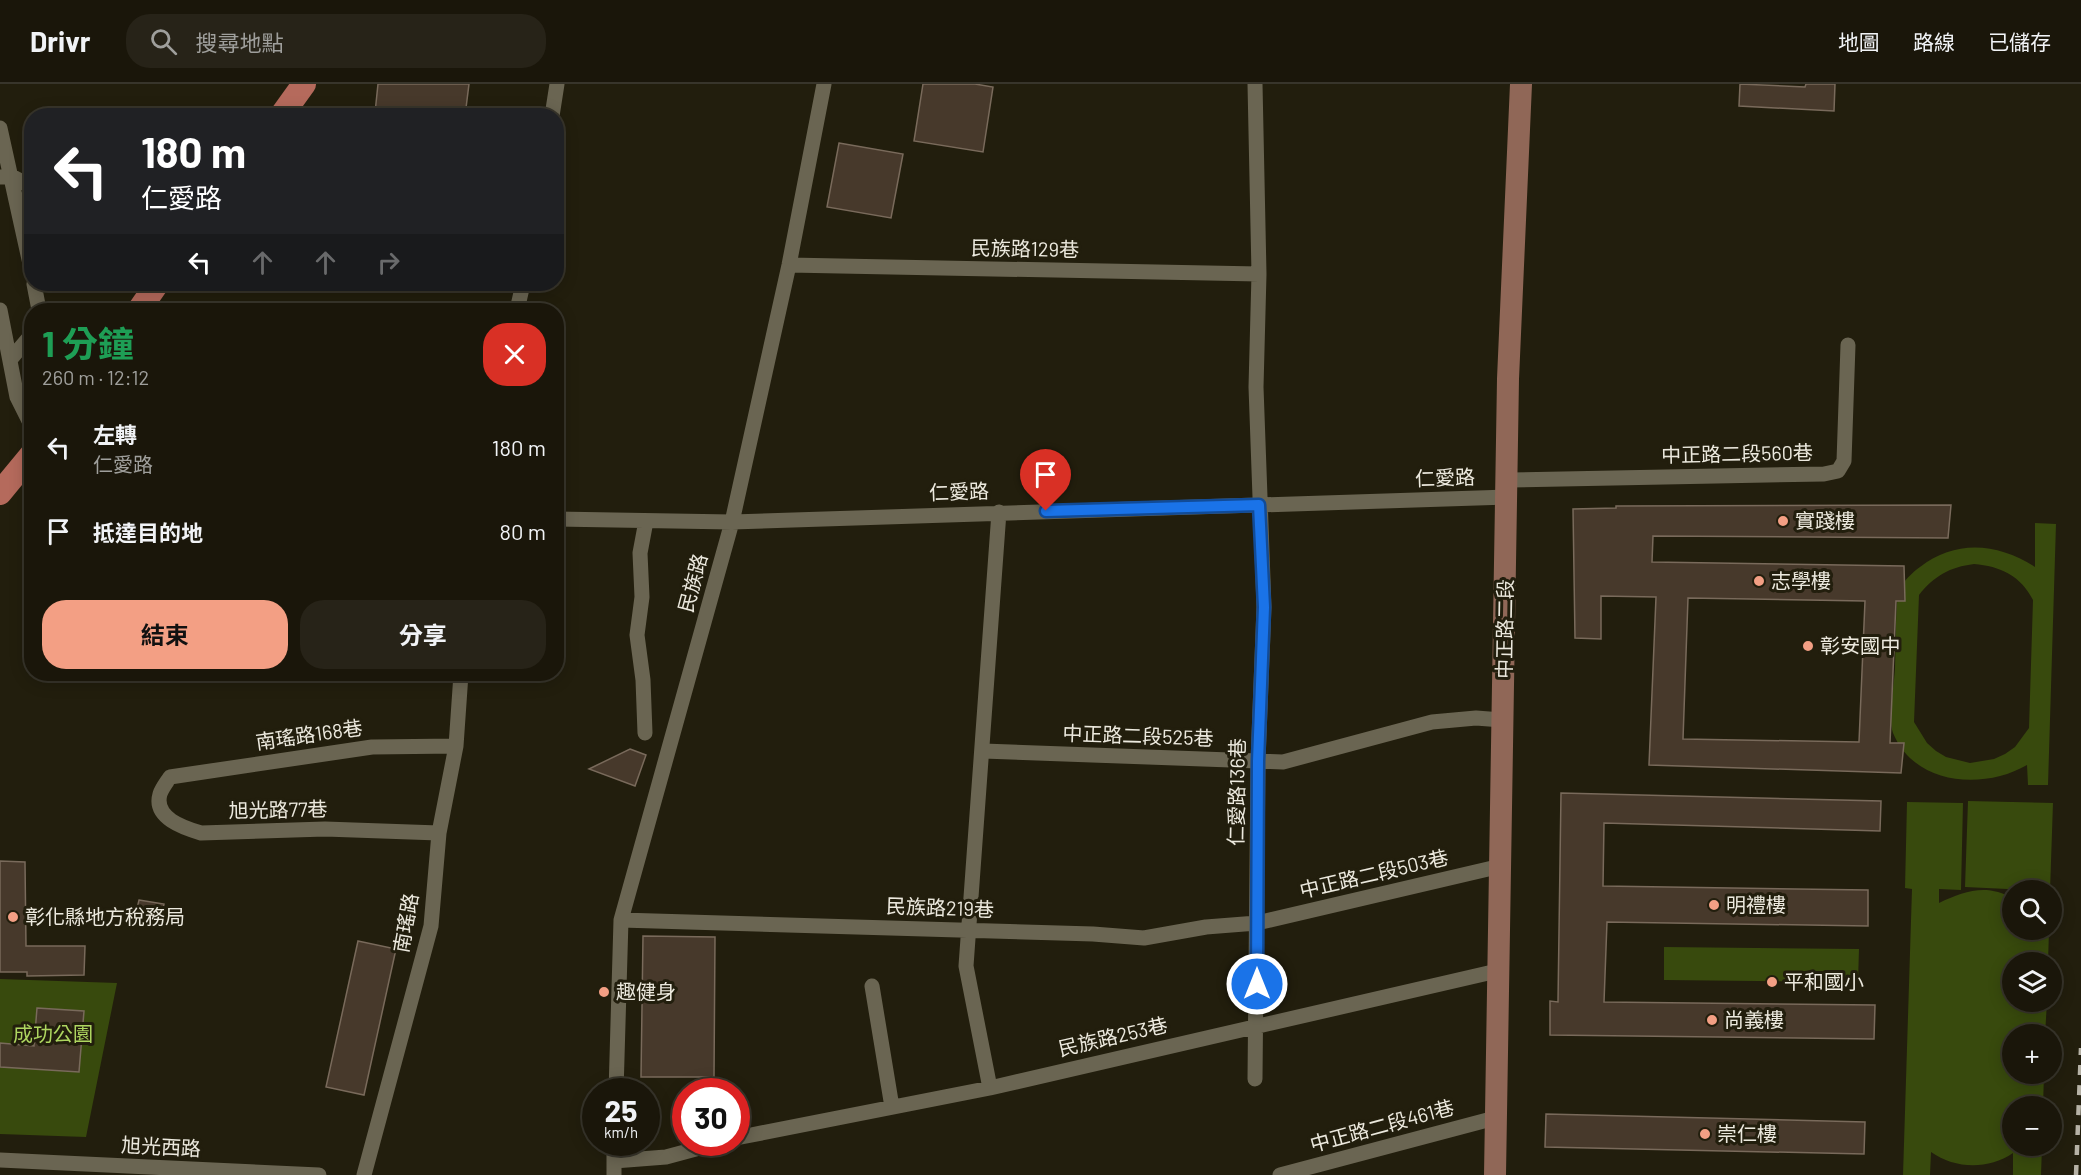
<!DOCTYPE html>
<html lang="zh-TW">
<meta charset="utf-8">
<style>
:root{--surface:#1a160a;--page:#272318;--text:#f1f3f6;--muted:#9f9f9c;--line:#38352b;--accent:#f39f84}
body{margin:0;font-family:Barlow,"Noto Sans TC",sans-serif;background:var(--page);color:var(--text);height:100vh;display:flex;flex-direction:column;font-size:22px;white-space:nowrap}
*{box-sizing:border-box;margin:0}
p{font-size:20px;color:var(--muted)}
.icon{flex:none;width:33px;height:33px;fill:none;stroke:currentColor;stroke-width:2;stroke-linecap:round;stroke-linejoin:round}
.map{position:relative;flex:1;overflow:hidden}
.sheet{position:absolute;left:24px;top:219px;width:540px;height:378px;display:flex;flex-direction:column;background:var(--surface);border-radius:24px;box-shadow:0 3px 15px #0003,0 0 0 2px var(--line)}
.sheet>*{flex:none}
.hud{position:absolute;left:24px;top:24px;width:540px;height:183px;border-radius:24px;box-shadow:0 3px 15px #0003,0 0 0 2px var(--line);background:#202124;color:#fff;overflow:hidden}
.fabs{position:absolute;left:2002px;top:796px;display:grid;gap:12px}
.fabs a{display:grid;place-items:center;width:60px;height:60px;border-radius:50%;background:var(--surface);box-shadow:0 3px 15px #0003,0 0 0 2px var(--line);font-size:30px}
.speed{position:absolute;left:582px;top:994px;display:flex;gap:12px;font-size:30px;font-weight:700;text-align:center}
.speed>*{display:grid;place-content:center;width:78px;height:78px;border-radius:50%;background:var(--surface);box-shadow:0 3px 15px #0003,0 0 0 2px var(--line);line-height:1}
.speed small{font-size:15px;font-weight:400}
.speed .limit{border:9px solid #d22;background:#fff;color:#111}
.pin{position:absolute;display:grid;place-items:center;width:51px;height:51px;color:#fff;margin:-62px -26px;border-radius:50% 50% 50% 0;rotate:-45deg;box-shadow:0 0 6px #0007}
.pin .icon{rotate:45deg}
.me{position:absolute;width:66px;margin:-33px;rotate:0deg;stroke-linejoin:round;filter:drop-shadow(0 0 4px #0008)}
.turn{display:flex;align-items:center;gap:21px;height:126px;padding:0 18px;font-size:27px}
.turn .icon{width:78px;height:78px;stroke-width:2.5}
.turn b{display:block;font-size:42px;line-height:51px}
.lanes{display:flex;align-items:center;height:57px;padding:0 18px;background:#0003;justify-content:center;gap:30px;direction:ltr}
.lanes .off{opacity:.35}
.round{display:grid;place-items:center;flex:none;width:63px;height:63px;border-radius:24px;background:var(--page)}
.summary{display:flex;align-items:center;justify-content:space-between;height:102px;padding:0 18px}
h1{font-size:36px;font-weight:700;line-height:45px;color:#1e9e55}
.action{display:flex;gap:12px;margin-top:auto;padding:12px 18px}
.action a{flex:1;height:69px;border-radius:24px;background:var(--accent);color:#111;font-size:24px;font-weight:700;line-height:69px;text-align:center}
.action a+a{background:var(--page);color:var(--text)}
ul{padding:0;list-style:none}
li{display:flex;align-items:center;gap:18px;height:84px;padding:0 18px}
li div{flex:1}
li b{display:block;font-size:22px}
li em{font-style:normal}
header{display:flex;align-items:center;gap:36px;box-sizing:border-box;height:84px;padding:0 30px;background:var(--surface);border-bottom:2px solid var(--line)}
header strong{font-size:28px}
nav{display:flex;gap:33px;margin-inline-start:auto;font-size:21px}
.search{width:420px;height:54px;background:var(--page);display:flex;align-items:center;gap:15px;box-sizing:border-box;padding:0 21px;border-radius:24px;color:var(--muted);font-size:22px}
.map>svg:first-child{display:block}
</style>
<header>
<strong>Drivr</strong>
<div class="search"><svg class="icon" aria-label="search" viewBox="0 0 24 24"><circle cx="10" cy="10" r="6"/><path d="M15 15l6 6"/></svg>搜尋地點</div>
<nav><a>地圖</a><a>路線</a><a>已儲存</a></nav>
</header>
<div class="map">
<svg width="2081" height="1091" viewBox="0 0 2081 1091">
<rect width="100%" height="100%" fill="#221e0d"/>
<path fill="#384a0d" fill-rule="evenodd" d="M 2035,439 L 2056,440 L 2048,701 L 2028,701 L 2027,681 C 1984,706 1915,702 1893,649 C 1888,635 1894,600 1895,585 C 1896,567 1895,521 1899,507 C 1902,498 1913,488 1920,483 C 1956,455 1998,459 2035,483 ZM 1974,480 C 2000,482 2021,492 2033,516 L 2029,644 L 2015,663 L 2005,670 L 1994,675 L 1970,679 L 1946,673 L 1936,667 L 1927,659 L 1914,638 L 1919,511 C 1934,492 1950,483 1974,480 Z
M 1968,717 L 2053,719 L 2050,807 L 1965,803 Z
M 1907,718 L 1963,719 L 1961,806 L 1939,805 L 1939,819 C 1964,807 1988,799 2013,815 L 2013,846 L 2049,846 L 2048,879 L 2013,879 L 2013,918 L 2047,918 L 2045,951 L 2013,951 L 2013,990 L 2044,990 L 2043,1023 L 2013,1023 L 2013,1062 L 2042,1062 L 2041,1091 L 2013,1091 L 2013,1069 C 1988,1086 1955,1085 1931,1068 L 1930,1091 L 1903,1091 L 1912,805 L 1905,804 Z
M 1664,863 L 1859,865 L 1858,898 L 1664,896 Z
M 0,895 L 117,899 L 86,1053 L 0,1050 Z"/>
<path fill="#47392b" stroke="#796a5b" stroke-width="1.5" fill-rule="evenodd" d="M 378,0 L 469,0 L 465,32 L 375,29 Z
M 923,0 L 975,0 L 993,3 L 983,68 L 914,57 Z
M 1740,0 L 1805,3 L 1806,0 L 1835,0 L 1834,27 L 1739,22 Z
M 839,59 L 903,70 L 891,134 L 827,123 Z
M 1951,421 L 1948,454 L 1653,452 L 1652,478 L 1904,482 L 1905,517 L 1896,517 L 1890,659 L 1904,659 L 1901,689 L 1649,681 L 1656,513 L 1601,512 L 1601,555 L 1575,554 L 1573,425 L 1616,424 L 1616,422 ZM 1688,514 L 1865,517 L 1859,658 L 1683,655 Z
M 630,665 L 646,671 L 635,702 L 589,685 Z
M 1561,709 L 1881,717 L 1880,747 L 1604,739 L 1603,802 L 1868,806 L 1868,842 L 1607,838 L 1604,918 L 1875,921 L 1874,955 L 1550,951 L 1550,917 L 1558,918 Z
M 0,777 L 25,778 L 26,862 L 85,862 L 84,891 L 27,892 L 27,888 L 0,888 Z
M 139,816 L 164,820 L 160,838 L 135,833 Z
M 643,852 L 715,853 L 714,993 L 641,993 Z
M 358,857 L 396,865 L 364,1011 L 326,1003 Z
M 37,924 L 84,927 L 79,988 L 0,983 L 0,959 L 34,962 Z
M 1546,1030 L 1865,1038 L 1864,1070 L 1545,1063 Z"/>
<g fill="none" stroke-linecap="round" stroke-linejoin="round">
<path stroke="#6a6552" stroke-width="15" d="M 1255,0 L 1259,190 L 1256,303 L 1264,523 L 1258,677 L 1255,995
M 552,32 L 557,0
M 0,44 L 32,189
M 0,93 L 11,92 L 32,103
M 789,181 L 1259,190
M 34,200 L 39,226
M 0,226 L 17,313 L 32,343
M 517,226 L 523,200
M 10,276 L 32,250
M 1508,396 L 1824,390 L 1838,387 L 1844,377 L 1848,261
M 556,435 L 732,438 L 1508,413
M 645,649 L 643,596 L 637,551 L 642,513 L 640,469 L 646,437
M 983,667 L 1283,678 L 1432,638 L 1476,634 L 1502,636
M 439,749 L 325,745 L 201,749 C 184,744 153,734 160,710 C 162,704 167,698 170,693 L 372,663 L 456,662
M 621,836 L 1093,850 L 1144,854 L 1206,843 L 1257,839 L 1501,782
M 872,902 L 892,1023
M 990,1004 L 966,882 L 999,428
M 616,1008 L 621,836 L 732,438 L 789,181 L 824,0
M 736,1054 L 990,1004 L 1497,887
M 0,1076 L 319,1091
M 614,1077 L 666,1073 L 718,1059
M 364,1091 L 431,842 L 439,749 L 456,662 L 461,590
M 614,1091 L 614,1059
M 1280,1091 L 1495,1034"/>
<path stroke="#906757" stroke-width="22" d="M 1495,1091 L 1508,295 L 1521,0"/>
<path stroke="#b56a5c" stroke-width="24" d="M 281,32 L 304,0
M 139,226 L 157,200
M 0,409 L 32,370"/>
<path stroke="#b6b2a6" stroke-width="4.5" stroke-dasharray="10 10" stroke-linecap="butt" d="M 2076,1091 L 2081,964"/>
</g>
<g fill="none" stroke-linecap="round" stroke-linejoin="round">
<g stroke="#114b97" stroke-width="15">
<path id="route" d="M 1046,427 L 1259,421 L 1264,523 L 1258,677 L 1257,900"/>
</g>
<use href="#route" stroke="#1a73e8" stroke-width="10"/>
</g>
<g fill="#f39f84" stroke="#221e0d" stroke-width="2">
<circle cx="1783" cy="437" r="6"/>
<circle cx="1759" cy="497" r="6"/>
<circle cx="1808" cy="562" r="6"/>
<circle cx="1714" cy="821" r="6"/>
<circle cx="13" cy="833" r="6"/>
<circle cx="1772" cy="898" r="6"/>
<circle cx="604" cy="908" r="6"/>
<circle cx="1712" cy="936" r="6"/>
<circle cx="1705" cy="1050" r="6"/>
</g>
<g text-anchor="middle" stroke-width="6" stroke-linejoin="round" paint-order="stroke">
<g font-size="20" fill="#ece9de" stroke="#221e0d">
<text transform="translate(1025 165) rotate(1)" y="7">民族路129巷</text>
<text transform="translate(1737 370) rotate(-1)" y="7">中正路二段560巷</text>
<text transform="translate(1445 394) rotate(-2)" y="7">仁愛路</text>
<text transform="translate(959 408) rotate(-2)" y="7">仁愛路</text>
<text transform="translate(693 499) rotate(-75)" y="7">民族路</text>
<text transform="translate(1505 545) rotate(-89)" y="7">中正路二段</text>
<text transform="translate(309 651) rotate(-8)" y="7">南瑤路168巷</text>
<text transform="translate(1138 652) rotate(2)" y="7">中正路二段525巷</text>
<text transform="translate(1237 708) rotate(-89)" y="7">仁愛路136巷</text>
<text transform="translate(278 726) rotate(-1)" y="7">旭光路77巷</text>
<text transform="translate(1374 790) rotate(-13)" y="7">中正路二段503巷</text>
<text transform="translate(940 824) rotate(2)" y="7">民族路219巷</text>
<text transform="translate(406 839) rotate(-80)" y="7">南瑤路</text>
<text transform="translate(1113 953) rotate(-13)" y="7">民族路253巷</text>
<text transform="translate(1382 1042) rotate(-15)" y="7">中正路二段461巷</text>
<text transform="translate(161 1063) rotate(3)" y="7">旭光西路</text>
</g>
<g font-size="20" fill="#ece9de" stroke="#221e0d" text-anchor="start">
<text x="1795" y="444">實踐樓</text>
<text x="1771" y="504">志學樓</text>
<text x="1820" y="569">彰安國中</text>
<text x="1726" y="828">明禮樓</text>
<text x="25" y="840">彰化縣地方稅務局</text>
<text x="1784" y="905">平和國小</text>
<text x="616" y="915">趣健身</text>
<text x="1724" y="943">尚義樓</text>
<text x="1717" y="1057">崇仁樓</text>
</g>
<g font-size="20" fill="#aed660" stroke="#221e0d">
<text x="53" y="957">成功公園</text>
</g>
</g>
</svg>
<div class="fabs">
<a><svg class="icon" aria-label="search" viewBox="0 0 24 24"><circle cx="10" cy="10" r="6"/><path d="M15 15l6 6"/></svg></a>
<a><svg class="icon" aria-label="layers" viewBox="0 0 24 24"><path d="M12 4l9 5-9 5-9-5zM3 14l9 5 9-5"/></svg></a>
<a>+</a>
<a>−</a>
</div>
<div class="speed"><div>25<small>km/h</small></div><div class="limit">30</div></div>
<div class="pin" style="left:1046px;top:427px;background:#d93025"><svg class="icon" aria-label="arrive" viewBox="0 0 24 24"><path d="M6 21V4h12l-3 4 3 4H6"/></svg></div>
<svg class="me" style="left:1257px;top:900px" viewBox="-20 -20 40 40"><circle r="17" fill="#1a73e8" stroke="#fff" stroke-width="3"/><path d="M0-11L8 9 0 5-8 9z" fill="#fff"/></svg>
<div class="hud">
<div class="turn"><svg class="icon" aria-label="left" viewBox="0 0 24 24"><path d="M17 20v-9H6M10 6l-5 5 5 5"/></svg><div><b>180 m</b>仁愛路</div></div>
<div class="lanes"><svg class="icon" aria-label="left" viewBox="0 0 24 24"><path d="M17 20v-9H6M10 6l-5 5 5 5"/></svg><svg class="icon off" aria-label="ahead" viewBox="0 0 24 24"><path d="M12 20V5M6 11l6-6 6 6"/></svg><svg class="icon off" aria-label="ahead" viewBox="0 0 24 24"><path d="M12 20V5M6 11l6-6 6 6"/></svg><svg class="icon off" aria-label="right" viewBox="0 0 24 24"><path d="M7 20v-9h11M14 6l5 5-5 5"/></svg></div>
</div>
<section class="sheet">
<div class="summary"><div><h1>1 分鐘</h1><p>260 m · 12:12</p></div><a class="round" style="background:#d93025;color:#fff"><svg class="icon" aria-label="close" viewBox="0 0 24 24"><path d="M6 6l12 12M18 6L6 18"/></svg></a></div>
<ul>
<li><svg class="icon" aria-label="left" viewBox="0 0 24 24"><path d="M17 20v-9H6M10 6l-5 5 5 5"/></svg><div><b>左轉</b><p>仁愛路</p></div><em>180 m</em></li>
<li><svg class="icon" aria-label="arrive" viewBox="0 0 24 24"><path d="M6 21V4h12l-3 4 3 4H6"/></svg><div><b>抵達目的地</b></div><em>80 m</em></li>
</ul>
<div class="action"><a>結束</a><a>分享</a></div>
</section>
</div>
